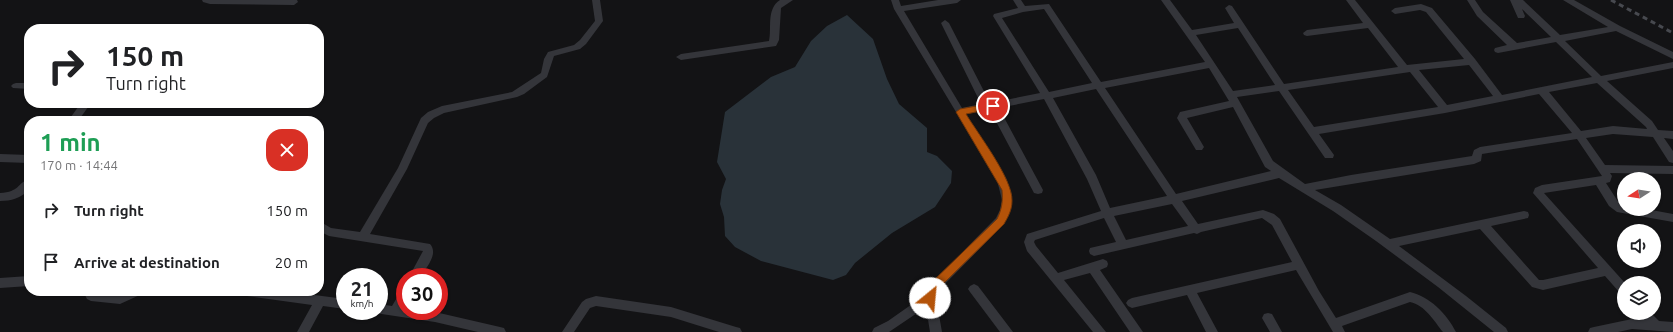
<!DOCTYPE html>
<meta charset="utf-8">
<style>
:root{--surface:#fff;--page:#f2f2f2;--text:#202124;--muted:#757577}
body{margin:0;font-family:Ubuntu,sans-serif;background:var(--page);color:var(--text);height:100vh;display:flex;flex-direction:column;font-size:15px;white-space:nowrap}
*{box-sizing:border-box;margin:0}
p{font-size:13px;color:var(--muted)}
.icon{flex:none;width:22px;height:22px;fill:none;stroke:currentColor;stroke-width:2;stroke-linecap:round;stroke-linejoin:round}
.map{position:relative;flex:1;overflow:hidden}
.side{position:absolute;left:24px;top:116px;width:300px;height:180px;display:flex;flex-direction:column;background:var(--surface);border-radius:16px;box-shadow:0 1px 3px #0004}
.side>*{flex:none}
.top-card{position:absolute;left:24px;top:24px;width:300px;height:84px;border-radius:16px;box-shadow:0 1px 3px #0004;background:#fff;color:var(--text);overflow:hidden}
.needle{width:26px;rotate:258deg}
.tools{position:absolute;left:1617px;top:172px;display:grid;gap:8px}
.tools a{display:grid;place-items:center;width:44px;height:44px;border-radius:50%;background:var(--surface);box-shadow:0 1px 3px #0004;font-size:20px}
.speed{position:absolute;left:336px;top:268px;display:flex;gap:8px;font-size:20px;font-weight:700;text-align:center}
.speed>*{display:grid;place-content:center;width:52px;height:52px;border-radius:50%;background:var(--surface);box-shadow:0 1px 3px #0004;line-height:1}
.speed small{font-size:10px;font-weight:400}
.speed .limit{border:6px solid #d22;background:#fff;color:#111}
.pin{position:absolute;display:grid;place-items:center;width:34px;height:34px;color:#fff;margin:-17px;border:2px solid #fff;border-radius:50%;box-shadow:0 1px 4px #0007}
.me{position:absolute;width:44px;margin:-22px;rotate:28deg;stroke-linejoin:round;filter:drop-shadow(0 0 3px #0008)}
.turn{display:flex;align-items:center;gap:14px;height:84px;padding:0 16px;font-size:18px}
.turn .icon{width:52px;height:52px;stroke-width:2.5}
.turn b{display:block;font-size:28px;line-height:34px}
.round{display:grid;place-items:center;flex:none;width:42px;height:42px;border-radius:16px;background:var(--page)}
.summary{display:flex;align-items:center;justify-content:space-between;height:68px;padding:0 16px}
h1{font-size:24px;font-weight:700;line-height:30px;color:#1e9e55}
ul{padding:0;list-style:none}
li{display:flex;align-items:center;gap:12px;height:52px;padding:0 16px}
li div{flex:1}
li b{display:block;font-size:15px}
li em{font-style:normal}
.map>svg:first-child{display:block}
</style>
<div class="map">
<svg width="1673" height="332" viewBox="0 0 1673 332">
<rect width="100%" height="100%" fill="#131315"/>
<path fill="#293239" d="M 847,15 L 873,39 L 887,79 L 899,104 L 927,128 L 927,152 L 937,156 L 952,171 L 951,183 L 935,207 L 892,233 L 855,263 L 846,275 L 833,280 L 761,261 L 735,247 L 725,236 L 724,217 L 720,204 L 722,190 L 726,179 L 717,162 L 725,112 L 771,77 L 795,67 L 811,41 L 827,26 Z"/>
<g fill="none" stroke-linecap="round" stroke-linejoin="round">
<path fill="#34353a" fill-rule="evenodd" d="M 202,0 L 297,0 L 298,2 L 294,5 L 210,4 L 203,2 Z
M 592,0 L 600,0 L 603,21 L 586,44 L 580,49 L 554,56 L 547,77 L 524,94 L 517,97 L 444,113 L 434,118 L 428,123 L 407,169 L 370,234 L 430,244 C 439,254 426,268 420,277 L 409,277 L 423,251 L 329,236 L 319,231 L 319,221 L 331,228 L 360,232 L 398,168 L 421,118 L 428,112 L 442,106 L 512,92 L 541,73 L 544,59 L 548,52 L 574,45 L 580,40 L 595,21 Z
M 780,0 L 793,0 L 781,8 L 779,40 L 776,46 L 681,60 L 676,57 L 681,54 L 769,41 C 772,28 766,9 780,0 Z
M 891,0 L 899,0 L 901,6 L 938,0 L 961,0 L 957,3 L 904,11 L 962,108 L 981,104 L 941,23 L 945,20 L 949,23 L 990,103 L 1040,93 L 993,16 L 994,14 L 1018,8 L 1013,0 L 1021,0 L 1025,6 L 1049,4 L 1101,82 L 1205,62 L 1161,0 L 1170,0 L 1192,30 L 1234,23 L 1225,8 L 1229,5 L 1232,6 L 1284,84 L 1398,67 L 1368,28 L 1307,36 L 1304,35 L 1303,33 L 1307,30 L 1363,23 L 1346,0 L 1355,0 L 1407,65 L 1464,59 L 1426,12 L 1420,10 L 1395,14 L 1391,11 L 1395,8 L 1421,4 L 1432,8 L 1475,59 L 1502,95 L 1592,77 L 1556,42 L 1498,53 L 1495,52 L 1494,50 L 1495,48 L 1507,45 L 1477,16 L 1467,0 L 1475,0 L 1483,12 L 1517,43 L 1551,37 L 1522,9 L 1525,16 L 1524,18 L 1518,18 L 1510,0 L 1523,0 L 1560,35 L 1608,27 L 1563,0 L 1574,0 L 1620,26 L 1673,52 L 1673,59 L 1616,31 L 1565,41 L 1601,76 L 1673,62 L 1673,68 L 1607,81 L 1652,121 L 1658,130 L 1673,131 L 1673,139 L 1664,138 L 1673,151 L 1673,163 L 1669,162 L 1653,137 L 1613,134 L 1586,138 L 1605,165 L 1673,166 L 1673,174 L 1610,173 L 1612,176 L 1610,182 L 1606,183 L 1617,200 L 1624,205 L 1624,209 L 1646,209 L 1673,214 L 1673,222 L 1617,212 L 1609,206 L 1596,185 L 1544,193 L 1625,283 L 1624,295 L 1620,293 L 1605,276 L 1543,290 L 1532,287 L 1480,229 L 1399,246 L 1466,296 L 1506,328 L 1508,332 L 1494,332 L 1438,287 L 1376,241 L 1333,211 L 1279,178 L 1182,201 L 1198,224 L 1263,210 L 1274,214 L 1280,219 L 1319,291 L 1336,318 L 1410,292 C 1429,296 1447,314 1456,332 L 1443,332 C 1434,321 1425,305 1410,302 L 1342,326 L 1345,332 L 1333,332 L 1296,270 L 1197,293 L 1218,332 L 1206,332 L 1187,295 L 1132,308 L 1128,306 L 1126,303 L 1128,300 L 1132,298 L 1292,262 L 1272,225 L 1262,218 L 1201,232 L 1197,234 L 1194,233 L 1094,256 L 1090,254 L 1089,251 L 1090,248 L 1116,242 L 1104,218 L 1035,240 L 1034,242 L 1036,246 L 1058,273 L 1103,259 L 1107,261 L 1108,264 L 1107,267 L 1100,270 L 1143,332 L 1130,332 L 1090,273 L 1064,280 L 1106,332 L 1093,332 L 1027,251 L 1024,242 L 1027,234 L 1101,211 L 1087,179 L 1044,99 L 999,108 L 1043,190 L 1042,193 L 1038,194 L 1034,193 L 990,110 L 966,114 L 1006,178 L 1012,195 L 1012,205 L 1004,224 L 936,293 L 936,298 L 942,332 L 930,332 L 926,307 L 889,332 L 872,332 L 874,328 L 888,321 L 925,295 L 927,288 L 996,218 L 1000,210 L 1002,200 L 997,180 L 894,9 ZM 1044,9 L 1092,83 L 1049,92 L 1002,18 L 1023,12 ZM 1238,28 L 1275,85 L 1233,91 L 1196,35 ZM 1469,65 L 1493,96 L 1447,105 L 1419,70 ZM 1209,68 L 1229,101 L 1180,112 L 1177,118 L 1196,150 L 1202,150 L 1204,147 L 1187,118 L 1233,107 L 1265,167 L 1271,171 L 1176,194 L 1105,88 ZM 1410,72 L 1438,107 L 1314,127 L 1288,90 ZM 1597,83 L 1646,127 L 1647,129 L 1613,126 L 1581,131 L 1549,92 ZM 1096,89 L 1167,196 L 1110,208 L 1096,175 L 1053,98 ZM 1279,91 L 1325,158 L 1333,158 L 1334,155 L 1319,134 L 1445,113 L 1539,94 L 1572,133 L 1480,147 L 1474,150 L 1472,156 L 1351,175 L 1305,184 L 1273,161 L 1237,97 ZM 1577,139 L 1602,176 L 1542,185 L 1535,188 L 1533,193 L 1598,268 L 1543,280 L 1539,280 L 1491,226 L 1528,218 L 1529,215 L 1528,212 L 1524,211 L 1390,239 L 1341,205 L 1315,190 L 1474,164 L 1481,161 L 1482,154 ZM 1172,204 L 1188,226 L 1126,240 L 1114,216 Z
M 16,83 L 29,83 L 29,89 L 13,88 L 11,86 L 13,84 Z
M 81,103 L 91,103 L 78,121 L 68,121 Z
M 0,154 L 29,155 L 29,163 L 0,162 Z
M 29,179 L 29,190 C 21,198 11,201 0,201 L 0,193 C 20,192 17,183 29,179 Z
M 29,276 L 29,286 L 0,288 L 0,278 Z
M 974,284 L 978,286 L 1013,332 L 1000,332 L 970,292 L 968,289 L 970,286 Z
M 405,289 L 405,304 L 403,307 L 405,308 L 405,311 L 435,312 L 500,327 L 504,328 L 506,332 L 478,332 L 435,322 L 375,313 L 374,311 L 379,311 L 379,304 L 392,306 L 401,291 Z
M 83,291 L 119,294 L 126,291 L 144,291 L 142,294 L 120,304 L 91,301 L 87,299 Z
M 241,291 L 284,291 L 345,299 L 345,309 L 323,306 L 309,332 L 297,332 L 312,305 L 247,296 L 243,294 Z
M 596,296 L 671,307 L 736,327 L 740,328 L 742,332 L 719,332 L 671,317 L 596,306 L 590,308 L 574,332 L 562,332 L 582,302 L 586,299 Z
M 1268,313 L 1272,314 L 1282,332 L 1270,332 L 1262,318 L 1264,314 Z
M 1638,313 L 1651,313 L 1659,321 L 1673,322 L 1673,332 L 1632,329 L 1618,332 L 1588,332 L 1590,328 L 1594,327 L 1632,319 L 1643,320 Z"/>
<path stroke="#47494f" stroke-width="3" stroke-dasharray="5 4" stroke-linecap="butt" d="M 1611,0 L 1673,33"/>
</g>
<path fill="#b45309" stroke="#753606" d="M 993,103 L 998,106 L 996,108 L 966,114 C 978,134 1013,179 1012,201 C 1012,210 1008,217 1004,224 L 938,289 L 934,301 L 930,302 L 927,301 C 924,294 927,289 931,283 L 997,219 C 1002,209 1003,201 1002,190 L 956,112 L 960,109 Z"/>
</svg>
<div class="tools">
<a><svg class="needle" viewBox="-14 -14 28 28"><path d="M0-13l5 13h-10z" fill="#e53935"/><path d="M0 13l5-13h-10z" fill="#757577"/></svg></a>
<a><svg class="icon" aria-label="sound" viewBox="0 0 24 24"><path d="M4 9h4l5-4v14l-5-4H4zM17 9q2 3 0 6"/></svg></a>
<a><svg class="icon" aria-label="layers" viewBox="0 0 24 24"><path d="M12 4l9 5-9 5-9-5zM3 14l9 5 9-5"/></svg></a>
</div>
<div class="speed"><div>21<small>km/h</small></div><div class="limit">30</div></div>
<div class="pin" style="left:993px;top:106px;background:#d93025"><svg class="icon" aria-label="arrive" viewBox="0 0 24 24"><path d="M6 21V4h12l-3 4 3 4H6"/></svg></div>
<svg class="me" style="left:930px;top:298px" viewBox="-20 -20 40 40"><circle r="19" fill="#fff"/><path d="M0-13L10 11 0 6-10 11z" fill="#b45309"/></svg>
<div class="top-card">
<div class="turn"><svg class="icon" aria-label="right" viewBox="0 0 24 24"><path d="M7 20v-9h11M14 6l5 5-5 5"/></svg><div><b>150 m</b>Turn right</div></div>
</div>
<section class="side">
<div class="summary"><div><h1>1 min</h1><p>170 m · 14:44</p></div><a class="round" style="background:#d93025;color:#fff"><svg class="icon" aria-label="close" viewBox="0 0 24 24"><path d="M6 6l12 12M18 6L6 18"/></svg></a></div>
<ul>
<li><svg class="icon" aria-label="right" viewBox="0 0 24 24"><path d="M7 20v-9h11M14 6l5 5-5 5"/></svg><div><b>Turn right</b></div><em>150 m</em></li>
<li><svg class="icon" aria-label="arrive" viewBox="0 0 24 24"><path d="M6 21V4h12l-3 4 3 4H6"/></svg><div><b>Arrive at destination</b></div><em>20 m</em></li>
</ul>
</section>
</div>
